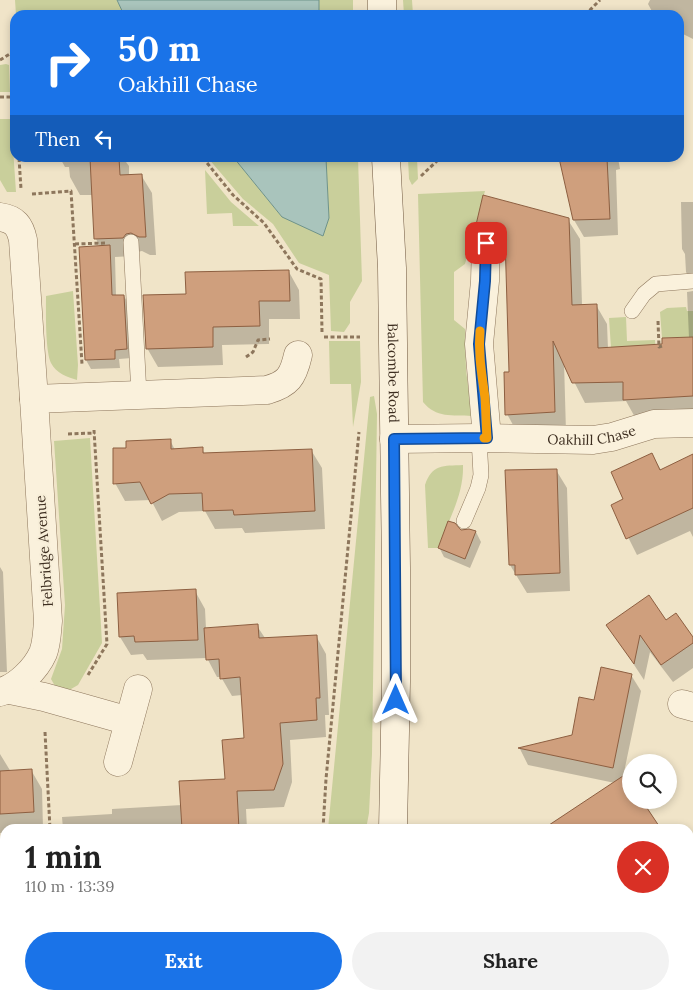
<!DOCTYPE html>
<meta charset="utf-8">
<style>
:root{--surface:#fff;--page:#f2f2f2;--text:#222;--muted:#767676;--accent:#1a73e8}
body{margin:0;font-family:Lora,serif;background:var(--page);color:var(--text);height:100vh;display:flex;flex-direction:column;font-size:19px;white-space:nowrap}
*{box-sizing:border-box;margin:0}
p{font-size:16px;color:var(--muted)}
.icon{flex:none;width:28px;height:28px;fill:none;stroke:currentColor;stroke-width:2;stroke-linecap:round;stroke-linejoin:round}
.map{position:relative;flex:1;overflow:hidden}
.panel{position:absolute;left:0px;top:824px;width:694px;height:176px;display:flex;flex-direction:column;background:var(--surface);border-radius:15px 15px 0 0;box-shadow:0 2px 8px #0003}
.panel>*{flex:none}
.guide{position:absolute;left:10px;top:10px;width:674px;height:152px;border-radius:15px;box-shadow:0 2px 8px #0003;background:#1a73e8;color:#fff;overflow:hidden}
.controls{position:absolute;left:622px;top:754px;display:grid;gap:10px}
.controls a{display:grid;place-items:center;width:55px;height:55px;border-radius:50%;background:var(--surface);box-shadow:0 2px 8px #0003;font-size:25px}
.pin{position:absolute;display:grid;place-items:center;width:42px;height:42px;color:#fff;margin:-21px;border-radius:10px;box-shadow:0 2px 8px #0006}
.me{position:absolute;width:55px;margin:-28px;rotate:0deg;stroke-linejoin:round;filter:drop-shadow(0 0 4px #0008)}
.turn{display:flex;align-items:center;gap:18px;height:105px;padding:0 25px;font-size:22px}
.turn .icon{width:65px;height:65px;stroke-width:2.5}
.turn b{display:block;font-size:35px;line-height:42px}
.then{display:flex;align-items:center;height:48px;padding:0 25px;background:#0003;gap:10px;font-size:19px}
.round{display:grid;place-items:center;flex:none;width:52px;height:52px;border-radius:26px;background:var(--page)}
.head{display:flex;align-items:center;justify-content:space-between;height:85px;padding:0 25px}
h1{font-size:30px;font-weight:700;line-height:38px}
.action{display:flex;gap:10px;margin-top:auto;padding:10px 25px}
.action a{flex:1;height:58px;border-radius:30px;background:var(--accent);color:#fff;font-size:20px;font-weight:700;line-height:58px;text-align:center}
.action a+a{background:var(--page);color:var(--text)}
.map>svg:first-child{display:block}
</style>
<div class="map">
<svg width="693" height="999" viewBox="0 0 693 999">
<rect width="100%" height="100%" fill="#f0e4c8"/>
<path fill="#c9cf9b" d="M 15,0 L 117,0 L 124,15 L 16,15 Z
M 319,0 L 353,0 L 353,15 L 319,15 Z
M 403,0 L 412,0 L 413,15 L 404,15 Z
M 6,64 L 9,65 L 10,92 L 0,92 L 0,65 Z
M 0,119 L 11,119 L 16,192 L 7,192 L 0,180 Z
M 208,158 L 234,158 L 282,217 L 329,218 L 326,158 L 358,158 L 362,281 L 350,302 L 350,323 L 344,332 L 331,331 L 329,275 L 299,263 L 273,224 L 243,199 Z
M 408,158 L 417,158 L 418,179 L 412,185 L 409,179 Z
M 205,170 L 231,202 L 259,226 L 233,226 L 232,213 L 207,214 Z
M 485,191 L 465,264 L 454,272 L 454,320 L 465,329 L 466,370 L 472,416 C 452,415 436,418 423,402 L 418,194 Z
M 73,291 L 78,365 L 77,380 C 67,377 56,373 51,363 C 45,350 46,311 46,296 Z
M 686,307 L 687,311 L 693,311 L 693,354 L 681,337 L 662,338 L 660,312 L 667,308 Z
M 626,317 L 627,341 L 655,340 L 656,355 L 611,348 L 609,318 Z
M 329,341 L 360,341 L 361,382 L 353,427 L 351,384 L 330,384 Z
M 374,396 L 377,414 L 372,754 L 369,813 L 366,829 L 328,829 L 370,397 Z
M 90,438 L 102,643 L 78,685 L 71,689 L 62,690 L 55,686 L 51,679 L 62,649 L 65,605 L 54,441 Z
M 463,465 C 464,495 448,521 438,548 L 428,548 L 425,485 C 432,464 443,466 463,465 Z
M 5,948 L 5,990 L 0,990 L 0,949 Z
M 70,995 L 121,995 L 121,999 L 26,999 Z
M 131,995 L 303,995 L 303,998 L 290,999 L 131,999 Z
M 312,995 L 351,995 L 352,999 L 312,999 Z"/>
<path fill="#a9c4bc" stroke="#6f938a" d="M 117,0 L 319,0 L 319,15 L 124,15 Z
M 234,158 L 326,158 L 329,218 L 323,236 L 282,217 Z"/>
<path fill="#0003" d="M 650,0 L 693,0 L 693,39 L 679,32 L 679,15 L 654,15 L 648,4 Z
M 60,158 L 123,158 L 129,166 L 129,176 L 141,175 L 152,193 L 156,255 L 150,255 L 142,251 L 137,252 L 133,256 L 115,257 L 116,296 L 124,296 L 129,305 L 132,358 L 119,359 L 120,368 L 91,369 L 86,360 L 100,247 L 96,239 L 93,195 L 80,195 L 70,177 L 69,167 L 65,167 Z
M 561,158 L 618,158 L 620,169 L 616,170 L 618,235 L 584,237 L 574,220 Z
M 484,196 L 568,220 L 580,239 L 582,305 L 596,305 L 607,324 L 608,349 L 663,345 L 689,338 L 687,292 L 693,291 L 693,416 L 636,419 L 626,401 L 585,403 L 564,362 L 566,432 L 518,434 L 507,414 L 510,373 L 506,249 L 499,247 L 487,248 L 476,229 Z
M 681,202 L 693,202 L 693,284 L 686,272 L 685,254 L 682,249 Z
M 289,272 L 299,290 L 300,319 L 269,319 L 269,344 L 222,345 L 223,365 L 158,367 L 147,348 L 187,295 Z
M 170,440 L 175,450 L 202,449 L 205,454 L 311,450 L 322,468 L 325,529 L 245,533 L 242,528 L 215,529 L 205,511 L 179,512 L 162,521 L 151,500 L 125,501 L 115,483 L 127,449 Z
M 652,455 L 661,470 L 693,456 L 693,537 L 690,531 L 637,555 L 612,505 L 625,500 Z
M 556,470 L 567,488 L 570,591 L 527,593 L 510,565 Z
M 469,530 L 476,532 L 481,542 L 470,568 L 444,557 L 439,547 L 460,531 Z
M 0,567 L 3,572 L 7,672 L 0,672 Z
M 195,591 L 205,609 L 206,629 L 257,626 L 265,638 L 316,636 L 326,654 L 329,715 L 325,715 L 326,737 L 290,740 L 292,782 L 284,807 L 246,809 L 247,829 L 63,829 L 62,817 L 112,814 L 112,809 L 182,805 L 226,780 L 246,739 L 242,695 L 232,696 L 221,677 L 217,677 L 207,658 L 147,660 L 143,654 L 131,655 L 120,637 Z
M 666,621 L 693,639 L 693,668 L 673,682 L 650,652 L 644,680 L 608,625 Z
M 631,675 L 641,691 L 623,777 L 626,775 L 631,784 L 631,800 L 641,800 L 575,829 L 615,783 L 528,765 L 520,749 L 573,736 L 595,702 Z
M 0,754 L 11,772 L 31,770 L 42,789 L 43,829 L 5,829 L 5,833 L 0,833 Z"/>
<path fill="#cf9f7d" stroke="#8d5f41" d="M 90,158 L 119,158 L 120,175 L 142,174 L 146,237 L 139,237 L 131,233 L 126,234 L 123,238 L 94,239 Z
M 559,158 L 607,158 L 610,219 L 573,220 Z
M 483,195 L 569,218 L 572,305 L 597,304 L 598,348 L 662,344 L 662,338 L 693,337 L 693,396 L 623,400 L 623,382 L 572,383 L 553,341 L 555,412 L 505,415 L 504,372 L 509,372 L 505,237 L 500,236 L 494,229 L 487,227 L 478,230 L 475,229 Z
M 110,245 L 112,295 L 124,295 L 127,349 L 115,350 L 115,359 L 85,360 L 79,247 Z
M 289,270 L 290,301 L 259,301 L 260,326 L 213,327 L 213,347 L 146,349 L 143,295 L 186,294 L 185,272 Z
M 171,439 L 171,449 L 203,447 L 203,453 L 312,449 L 315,511 L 234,515 L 233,510 L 203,511 L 202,493 L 169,494 L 151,504 L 140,482 L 113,484 L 113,448 L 126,448 L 126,441 Z
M 652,453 L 660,470 L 693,454 L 693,508 L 626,539 L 611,505 L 623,499 L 611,472 Z
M 557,469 L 560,573 L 515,575 L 515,565 L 509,565 L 505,470 Z
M 448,521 L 455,523 L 461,530 L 469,529 L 476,531 L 465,559 L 438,548 Z
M 196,589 L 198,640 L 135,642 L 134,636 L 119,637 L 117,593 Z
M 649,595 L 666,620 L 676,613 L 693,637 L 693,643 L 661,665 L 640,635 L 634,664 L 606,625 Z
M 258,624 L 259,638 L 317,635 L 320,698 L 316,698 L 317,720 L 280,723 L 283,764 L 274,790 L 237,791 L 239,829 L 182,829 L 179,781 L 225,779 L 222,740 L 244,738 L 240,677 L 220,679 L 219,659 L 206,660 L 204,628 Z
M 601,667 L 632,674 L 613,768 L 518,748 L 572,735 L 579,697 L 594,700 Z
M 32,769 L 34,812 L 0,814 L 0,771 Z
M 626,774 L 631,781 L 631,800 L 644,800 L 647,804 L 645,805 L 661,829 L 543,829 Z"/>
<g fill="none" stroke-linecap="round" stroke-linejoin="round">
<g stroke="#8d765c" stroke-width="16">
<path id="lane" d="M 131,242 L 139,395
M 632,311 L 644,294 L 656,284 L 693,281
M 464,521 L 478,488 L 481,475 L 479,438"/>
</g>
<g stroke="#8d765c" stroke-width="29">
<g id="street">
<path d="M 0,217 C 15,219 20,226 23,240 L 34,399"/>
<path d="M 486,243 L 485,281 L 479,344 L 487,438"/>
<path id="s1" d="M 394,439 L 479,438 L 593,440 L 612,437 L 654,424 L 693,423"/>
<path d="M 10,690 L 44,697 L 129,721"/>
<path d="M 0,692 C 17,688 36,669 43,653 C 47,643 47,631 48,621 L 34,399 L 267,390 C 288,384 293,377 298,355"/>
<path d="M 682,704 L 693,707"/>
<path d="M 118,762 L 138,689"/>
<path d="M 0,929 L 5,929"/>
</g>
</g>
<g stroke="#6f573f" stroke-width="29">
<g id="secondary">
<path d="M 382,0 L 382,15"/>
<path id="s2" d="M 386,158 L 392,268 L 396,568 L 396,682 L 393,829"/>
<path d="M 382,999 L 382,995"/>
</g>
</g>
<path stroke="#8d765c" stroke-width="3" stroke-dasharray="4 2.5" stroke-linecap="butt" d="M 585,15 L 600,0
M 15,51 L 13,52 L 15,85
M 0,60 L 13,52
M 0,97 L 15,97
M 19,158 L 21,189
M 203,158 L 233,195 L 264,223 L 297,269 L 321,279 L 322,332
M 421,176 L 440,158
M 32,194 L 71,191 L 82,364
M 75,244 L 105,243
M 658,321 L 659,347 L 662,346
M 324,337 L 360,337
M 246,357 L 253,352 L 258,340 L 270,339
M 68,434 L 95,433
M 88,675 L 107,644 L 94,430
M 45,732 L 50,829
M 323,829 L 326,779 L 359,432
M 0,888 L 5,888
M 0,996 L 14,995
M 126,999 L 126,995
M 307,999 L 308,995"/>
<use href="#lane" stroke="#faf1dc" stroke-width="15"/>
<use href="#street" stroke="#faf1dc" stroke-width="28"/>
<use href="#secondary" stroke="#faf1dc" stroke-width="28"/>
</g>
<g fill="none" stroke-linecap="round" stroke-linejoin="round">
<g stroke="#114b97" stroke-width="12">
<path id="route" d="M 396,700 L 394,439 L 487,438 L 479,344 L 485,281 L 486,243"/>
</g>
<use href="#route" stroke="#1a73e8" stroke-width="9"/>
<path stroke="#f59e0b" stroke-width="9" d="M 480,331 C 478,354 482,375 485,398 C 486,411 486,425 487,438 L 484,438"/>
</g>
<g text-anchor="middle" stroke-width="4" stroke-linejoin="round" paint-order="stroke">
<g font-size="14" fill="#3d2e20" stroke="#f7eed8">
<text dy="5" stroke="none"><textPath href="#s2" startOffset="215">Balcombe Road</textPath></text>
<text dy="5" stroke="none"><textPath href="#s1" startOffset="198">Oakhill Chase</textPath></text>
<text transform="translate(44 551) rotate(-94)" y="5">Felbridge Avenue</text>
</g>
</g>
</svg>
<div class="controls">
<a><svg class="icon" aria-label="search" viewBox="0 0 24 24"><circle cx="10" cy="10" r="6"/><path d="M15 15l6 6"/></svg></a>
</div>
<div class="pin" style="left:486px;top:243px;background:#d93025"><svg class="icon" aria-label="arrive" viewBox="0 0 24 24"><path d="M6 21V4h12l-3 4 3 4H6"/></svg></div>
<svg class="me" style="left:396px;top:700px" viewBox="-20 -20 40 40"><path d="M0-17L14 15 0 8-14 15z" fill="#1a73e8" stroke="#fff" stroke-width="4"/></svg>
<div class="guide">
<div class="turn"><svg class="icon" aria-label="right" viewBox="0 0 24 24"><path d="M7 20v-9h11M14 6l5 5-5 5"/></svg><div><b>50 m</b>Oakhill Chase</div></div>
<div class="then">Then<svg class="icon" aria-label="left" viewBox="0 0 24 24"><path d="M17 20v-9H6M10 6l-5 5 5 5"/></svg></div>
</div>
<section class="panel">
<div class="head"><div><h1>1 min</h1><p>110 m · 13:39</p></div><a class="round" style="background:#d93025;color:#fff"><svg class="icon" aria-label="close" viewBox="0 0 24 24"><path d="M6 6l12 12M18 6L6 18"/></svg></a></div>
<div class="action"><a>Exit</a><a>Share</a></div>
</section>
</div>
